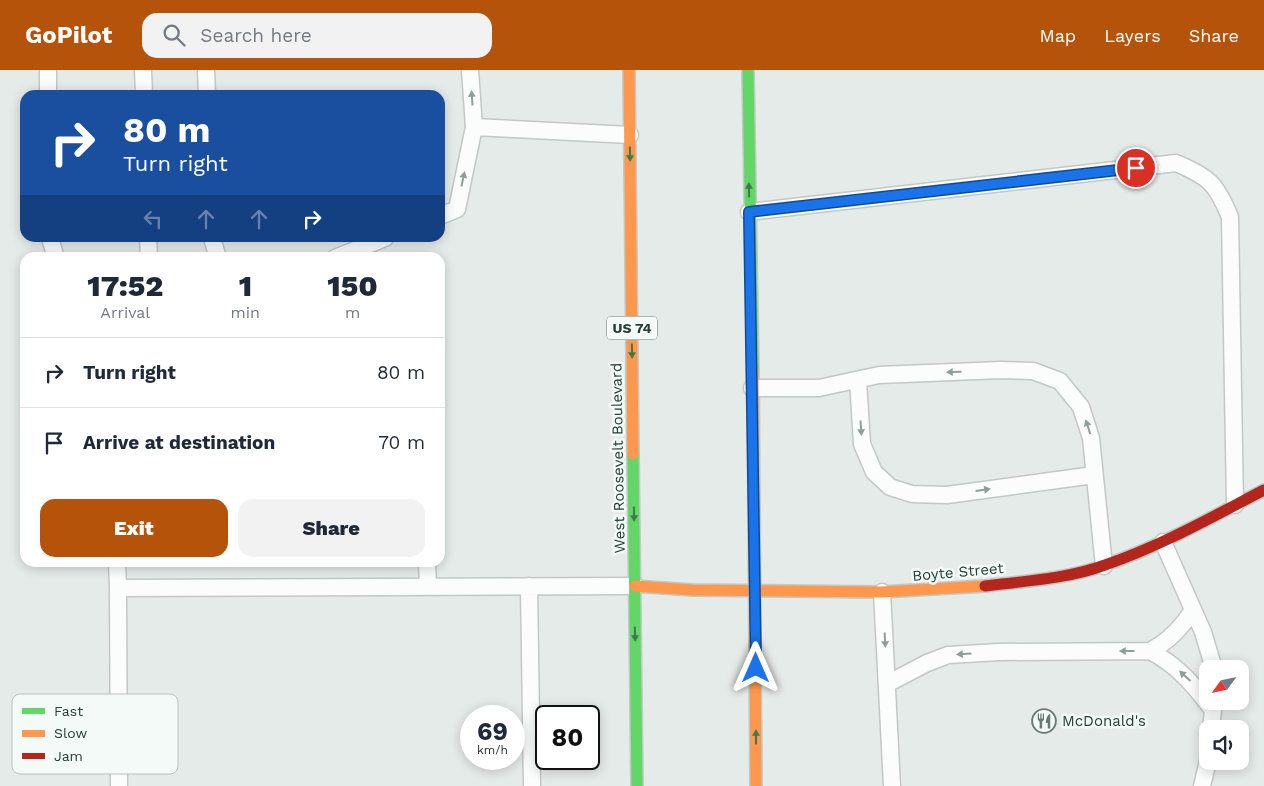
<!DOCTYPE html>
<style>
:root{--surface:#fff;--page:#f2f2f3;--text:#1f2937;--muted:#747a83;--line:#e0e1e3;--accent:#b45309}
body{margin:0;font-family:"Work Sans",sans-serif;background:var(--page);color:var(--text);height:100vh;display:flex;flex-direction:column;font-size:19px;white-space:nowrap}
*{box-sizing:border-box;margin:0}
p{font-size:16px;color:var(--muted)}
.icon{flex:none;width:28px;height:28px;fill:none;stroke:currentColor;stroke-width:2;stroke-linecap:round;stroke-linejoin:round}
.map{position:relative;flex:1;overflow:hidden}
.drawer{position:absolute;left:20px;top:182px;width:425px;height:315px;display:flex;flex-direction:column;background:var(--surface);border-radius:15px;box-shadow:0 2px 12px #0003}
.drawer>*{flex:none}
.top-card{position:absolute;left:20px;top:20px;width:425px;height:152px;border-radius:15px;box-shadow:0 2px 12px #0003;background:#1a4fa0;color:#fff;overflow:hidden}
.needle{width:32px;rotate:237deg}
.buttons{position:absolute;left:1199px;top:590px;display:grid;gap:10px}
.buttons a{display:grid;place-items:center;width:50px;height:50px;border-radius:10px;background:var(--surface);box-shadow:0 2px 12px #0003;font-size:25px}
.speed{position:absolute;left:460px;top:635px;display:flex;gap:10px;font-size:25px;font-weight:700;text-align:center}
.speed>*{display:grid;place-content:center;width:65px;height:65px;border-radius:50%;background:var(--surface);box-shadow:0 2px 12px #0003;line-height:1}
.speed small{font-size:12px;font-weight:400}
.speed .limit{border:2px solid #111;border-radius:8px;background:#fff;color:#111}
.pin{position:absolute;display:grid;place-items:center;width:42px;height:42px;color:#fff;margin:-21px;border:2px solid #fff;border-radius:50%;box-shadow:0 1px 5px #0007}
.me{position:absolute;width:55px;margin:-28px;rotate:0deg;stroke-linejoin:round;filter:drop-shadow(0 0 4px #0008)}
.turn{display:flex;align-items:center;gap:18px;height:105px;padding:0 20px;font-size:22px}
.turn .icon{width:65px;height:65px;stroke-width:2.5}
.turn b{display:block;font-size:35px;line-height:42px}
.lanes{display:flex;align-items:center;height:48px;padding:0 20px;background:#0003;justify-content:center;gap:25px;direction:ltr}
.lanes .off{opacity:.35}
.eta{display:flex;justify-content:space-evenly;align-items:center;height:85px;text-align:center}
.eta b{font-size:30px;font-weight:800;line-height:35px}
.primary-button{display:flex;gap:10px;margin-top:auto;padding:10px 20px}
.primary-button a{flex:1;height:58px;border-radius:15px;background:var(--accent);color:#fff;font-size:20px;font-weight:800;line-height:58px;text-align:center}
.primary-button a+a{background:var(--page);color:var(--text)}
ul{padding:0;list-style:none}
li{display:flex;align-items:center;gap:15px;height:70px;padding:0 20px;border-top:1px solid var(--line)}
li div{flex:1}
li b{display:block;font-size:19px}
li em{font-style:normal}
header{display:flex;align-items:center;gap:30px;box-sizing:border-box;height:70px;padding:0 25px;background:var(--accent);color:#fff}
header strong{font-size:24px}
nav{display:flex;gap:28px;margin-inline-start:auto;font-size:18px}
.search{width:350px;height:45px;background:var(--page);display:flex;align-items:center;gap:12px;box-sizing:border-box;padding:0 18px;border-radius:15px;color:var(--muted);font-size:19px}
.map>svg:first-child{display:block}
</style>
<header>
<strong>GoPilot</strong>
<div class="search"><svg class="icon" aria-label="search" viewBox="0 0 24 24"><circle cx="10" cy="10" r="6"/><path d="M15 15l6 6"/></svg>Search here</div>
<nav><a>Map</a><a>Layers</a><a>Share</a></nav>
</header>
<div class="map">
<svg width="1264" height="716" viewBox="0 0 1264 716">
<rect width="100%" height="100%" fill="#e5ebe8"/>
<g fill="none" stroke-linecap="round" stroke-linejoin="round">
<g stroke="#c2c8c5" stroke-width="19">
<path id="lane" d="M 48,0 L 48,25
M 143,0 L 144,25
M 206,0 L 207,25
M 474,57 L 630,65
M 749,142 L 1176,93 C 1209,107 1216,113 1230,147 L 1235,435
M 440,146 L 457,139 L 474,57 L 470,0
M 50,168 L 56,188
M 148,168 L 149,188
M 212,168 L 218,188
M 335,188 L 385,168
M 858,310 L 862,374 L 874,402 L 890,417 L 912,424 L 947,425 L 1094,405
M 752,318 L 819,318 L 879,305 L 1001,300 L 1033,301 L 1060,311 L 1081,337 L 1091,368 L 1104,496
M 1163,472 L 1203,562 L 1214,599
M 117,492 L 118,518 L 635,516
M 427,492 L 428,516
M 529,516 L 532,716
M 118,518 L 119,716
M 882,522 L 892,716
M 1150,581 C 1177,595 1194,615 1212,639
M 887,614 L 927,593 L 948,585 L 999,582 L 1150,581 C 1169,571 1181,558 1193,540
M 1211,659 L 1214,631
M 1202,716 L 1208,691"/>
</g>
<g stroke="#c1c9c5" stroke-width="14">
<path id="fast" d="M 748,0 L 753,301
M 633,384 L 637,716"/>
</g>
<g stroke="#c1c9c5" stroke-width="14">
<path id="slow" d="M 629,0 L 633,384
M 753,301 L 756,716
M 635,516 L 692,520 L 882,522 L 985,516"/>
</g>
<g stroke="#c1c9c5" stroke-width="14">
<path id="jam" d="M 985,516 C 1025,511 1067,509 1105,495 C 1161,476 1212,447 1264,420"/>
</g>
<use href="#lane" stroke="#fbfcfc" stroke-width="16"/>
<use href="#fast" stroke="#63d668" stroke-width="11"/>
<use href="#slow" stroke="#ff974d" stroke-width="11"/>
<use href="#jam" stroke="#b3261e" stroke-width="11"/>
</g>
<defs><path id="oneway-solid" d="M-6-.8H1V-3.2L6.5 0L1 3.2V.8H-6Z" transform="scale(1.25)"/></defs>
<g fill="#8f9e99">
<use href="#oneway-solid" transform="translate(472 28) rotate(-94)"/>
<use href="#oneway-solid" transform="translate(463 109) rotate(-78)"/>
<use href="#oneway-solid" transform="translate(954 302) rotate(178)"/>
<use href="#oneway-solid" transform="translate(1088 357) rotate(-108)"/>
<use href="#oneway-solid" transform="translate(861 358) rotate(86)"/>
<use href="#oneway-solid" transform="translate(983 420) rotate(-8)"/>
<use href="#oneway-solid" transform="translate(885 570) rotate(87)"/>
<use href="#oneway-solid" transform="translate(1127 581) rotate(180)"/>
<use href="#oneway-solid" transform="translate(964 584) rotate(176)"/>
<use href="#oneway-solid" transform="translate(1185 606) rotate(-138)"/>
</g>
<g fill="#3d7b4a">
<use href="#oneway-solid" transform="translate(630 84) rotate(89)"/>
<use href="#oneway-solid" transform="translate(749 120) rotate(-91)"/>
<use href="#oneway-solid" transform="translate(632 281) rotate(89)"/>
<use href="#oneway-solid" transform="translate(634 444) rotate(89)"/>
<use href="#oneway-solid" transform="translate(635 564) rotate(89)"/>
<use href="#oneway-solid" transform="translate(756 667) rotate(-90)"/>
</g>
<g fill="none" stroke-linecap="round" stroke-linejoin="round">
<g stroke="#114b97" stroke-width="12">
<path id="route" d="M 756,598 L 749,142 L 1136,98"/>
</g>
<use href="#route" stroke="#1a73e8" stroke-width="9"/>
</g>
<defs>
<g id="restaurant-ring" transform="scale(1.25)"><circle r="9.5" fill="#f4faf7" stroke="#677b74" stroke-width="1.5"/><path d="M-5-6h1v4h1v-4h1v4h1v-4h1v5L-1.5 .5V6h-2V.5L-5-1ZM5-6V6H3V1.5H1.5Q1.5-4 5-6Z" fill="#677b74"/></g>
</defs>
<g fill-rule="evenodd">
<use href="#restaurant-ring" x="1044" y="651"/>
</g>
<g text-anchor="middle" stroke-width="5" stroke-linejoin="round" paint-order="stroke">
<rect fill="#f4faf7" stroke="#627770" stroke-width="1" x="607" y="246.5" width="50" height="23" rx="4"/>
<g font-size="14" font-weight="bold" fill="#233f36">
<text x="632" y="263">US 74</text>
</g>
<g font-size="15" fill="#233f36" stroke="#f4faf7">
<text transform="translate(618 388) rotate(-91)" y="5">West Roosevelt Boulevard</text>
<text transform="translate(958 502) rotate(-5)" y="5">Boyte Street</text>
</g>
<g font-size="15" fill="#233f36" stroke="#f4faf7" text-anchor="start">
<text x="1062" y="656">McDonald's</text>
</g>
</g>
<rect x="12" y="624" width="166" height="80" rx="8" fill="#f4faf7" stroke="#b5c2bd" stroke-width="1"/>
<rect x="22" y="638" width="23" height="6" fill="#63d668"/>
<rect x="22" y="660" width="23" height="7" fill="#ff974d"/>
<rect x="22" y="683" width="23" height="6" fill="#b3261e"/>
<g font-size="14" fill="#233f36">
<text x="54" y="646">Fast</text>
<text x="54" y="668">Slow</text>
<text x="54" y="691">Jam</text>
</g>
</svg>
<div class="buttons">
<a><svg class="needle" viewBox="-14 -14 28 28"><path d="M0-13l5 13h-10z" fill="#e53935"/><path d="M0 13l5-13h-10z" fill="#747a83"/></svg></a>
<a><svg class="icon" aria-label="sound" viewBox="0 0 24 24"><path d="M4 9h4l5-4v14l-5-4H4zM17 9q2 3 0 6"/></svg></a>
</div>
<div class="speed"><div>69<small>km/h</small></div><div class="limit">80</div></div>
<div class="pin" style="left:1136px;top:98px;background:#d93025"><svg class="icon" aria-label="arrive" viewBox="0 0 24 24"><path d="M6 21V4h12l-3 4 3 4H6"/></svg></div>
<svg class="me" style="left:756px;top:598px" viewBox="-20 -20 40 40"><path d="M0-17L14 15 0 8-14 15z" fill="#1a73e8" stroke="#fff" stroke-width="4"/></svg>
<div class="top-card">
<div class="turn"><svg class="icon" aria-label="right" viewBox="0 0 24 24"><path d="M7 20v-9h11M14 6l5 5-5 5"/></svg><div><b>80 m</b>Turn right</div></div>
<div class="lanes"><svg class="icon off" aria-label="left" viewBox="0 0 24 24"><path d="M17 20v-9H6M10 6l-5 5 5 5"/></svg><svg class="icon off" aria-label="ahead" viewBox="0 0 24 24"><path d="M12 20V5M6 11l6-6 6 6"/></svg><svg class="icon off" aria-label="ahead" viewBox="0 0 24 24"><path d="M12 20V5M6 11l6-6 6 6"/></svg><svg class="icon" aria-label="right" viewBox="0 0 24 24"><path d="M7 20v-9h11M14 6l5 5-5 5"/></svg></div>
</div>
<section class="drawer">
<div class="eta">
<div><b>17:52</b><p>Arrival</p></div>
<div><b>1</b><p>min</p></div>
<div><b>150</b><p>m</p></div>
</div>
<ul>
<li><svg class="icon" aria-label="right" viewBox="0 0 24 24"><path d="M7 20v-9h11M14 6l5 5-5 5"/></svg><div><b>Turn right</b></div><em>80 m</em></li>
<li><svg class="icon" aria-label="arrive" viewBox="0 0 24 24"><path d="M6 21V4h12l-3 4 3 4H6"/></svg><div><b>Arrive at destination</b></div><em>70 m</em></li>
</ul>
<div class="primary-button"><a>Exit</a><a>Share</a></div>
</section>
</div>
